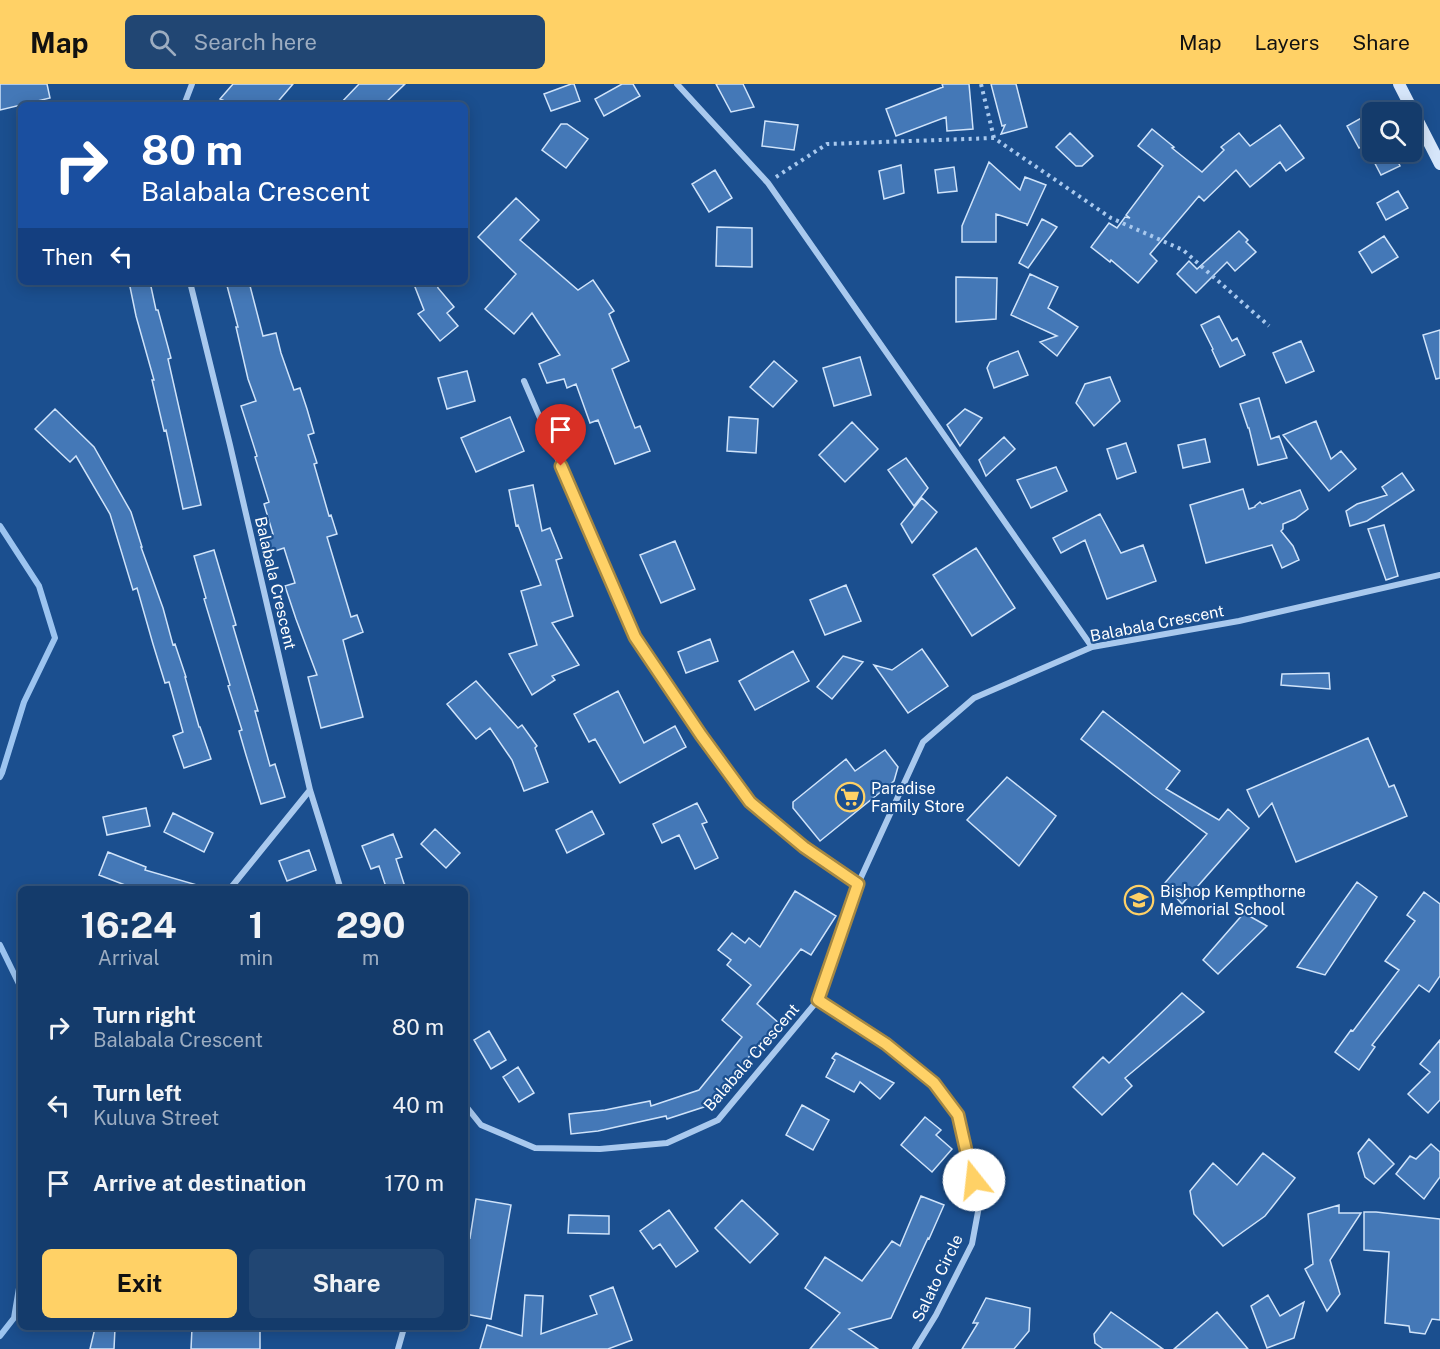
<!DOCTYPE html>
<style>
:root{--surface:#143b6b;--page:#214673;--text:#f1f3f6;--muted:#9dadc1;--line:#33557e;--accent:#ffd166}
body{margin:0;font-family:"Public Sans",sans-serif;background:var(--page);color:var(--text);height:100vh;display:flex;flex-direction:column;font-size:22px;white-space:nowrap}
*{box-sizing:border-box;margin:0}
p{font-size:20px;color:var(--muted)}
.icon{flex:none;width:33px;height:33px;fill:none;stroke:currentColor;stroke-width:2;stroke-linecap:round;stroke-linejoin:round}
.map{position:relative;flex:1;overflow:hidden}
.sheet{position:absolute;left:18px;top:802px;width:450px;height:444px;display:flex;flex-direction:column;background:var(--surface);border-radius:9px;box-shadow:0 3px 15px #0003,0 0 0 2px var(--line)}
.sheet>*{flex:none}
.banner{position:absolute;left:18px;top:18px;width:450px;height:183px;border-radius:9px;box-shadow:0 3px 15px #0003,0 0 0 2px var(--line);background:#1a4fa0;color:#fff;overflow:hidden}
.buttons{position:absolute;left:1362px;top:18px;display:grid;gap:12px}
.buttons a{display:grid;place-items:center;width:60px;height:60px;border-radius:9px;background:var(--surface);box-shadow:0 3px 15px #0003,0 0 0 2px var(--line);font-size:30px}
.pin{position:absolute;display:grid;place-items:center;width:51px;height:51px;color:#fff;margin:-62px -26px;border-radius:50% 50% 50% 0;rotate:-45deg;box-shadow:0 0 6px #0007}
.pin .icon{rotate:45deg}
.me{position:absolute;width:66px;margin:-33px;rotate:344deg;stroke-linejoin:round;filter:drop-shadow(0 0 4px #0008)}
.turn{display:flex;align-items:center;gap:21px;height:126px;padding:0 24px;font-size:27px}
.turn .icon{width:78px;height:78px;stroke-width:2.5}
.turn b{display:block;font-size:42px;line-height:51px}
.then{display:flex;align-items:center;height:57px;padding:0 24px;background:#0003;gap:12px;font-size:22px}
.eta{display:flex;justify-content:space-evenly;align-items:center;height:102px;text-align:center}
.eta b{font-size:36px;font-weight:700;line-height:42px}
.button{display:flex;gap:12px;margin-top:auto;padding:12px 24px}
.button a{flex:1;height:69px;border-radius:9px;background:var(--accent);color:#111;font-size:24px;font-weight:700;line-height:69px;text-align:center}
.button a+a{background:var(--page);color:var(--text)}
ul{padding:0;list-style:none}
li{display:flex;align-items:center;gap:18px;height:78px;padding:0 24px}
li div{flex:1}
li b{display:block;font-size:22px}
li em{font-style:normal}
header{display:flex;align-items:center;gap:36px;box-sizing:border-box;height:84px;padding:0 30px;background:var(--accent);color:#111}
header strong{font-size:28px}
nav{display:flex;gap:33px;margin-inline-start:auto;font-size:21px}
.search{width:420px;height:54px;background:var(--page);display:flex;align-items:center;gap:15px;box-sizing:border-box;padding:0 21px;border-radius:9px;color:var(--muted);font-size:22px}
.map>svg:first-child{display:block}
</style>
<header>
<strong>Map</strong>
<div class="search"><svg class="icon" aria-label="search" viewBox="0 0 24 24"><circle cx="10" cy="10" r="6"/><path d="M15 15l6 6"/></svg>Search here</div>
<nav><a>Map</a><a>Layers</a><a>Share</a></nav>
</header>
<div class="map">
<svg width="1440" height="1265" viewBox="0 0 1440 1265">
<rect width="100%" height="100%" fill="#1b4f8f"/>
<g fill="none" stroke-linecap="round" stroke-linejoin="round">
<path stroke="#9cc4f0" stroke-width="6" d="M 0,442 L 39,502 L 55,554 L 24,618 L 2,689 L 0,693
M 0,861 L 21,904
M 0,1252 L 14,1234 L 21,1192"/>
</g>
<path fill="#4478b7" stroke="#cfe3fa" stroke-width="1.5" d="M 0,0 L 47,0 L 50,14 L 0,26 Z
M 233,0 L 293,0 L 275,21 L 234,21 L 220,15 Z
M 359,0 L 405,0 L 383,21 L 339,21 Z
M 571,0 L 574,0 L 580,17 L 551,27 L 544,10 Z
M 622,0 L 633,0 L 640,12 L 604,32 L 595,15 Z
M 716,0 L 743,0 L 754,23 L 731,28 Z
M 942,0 L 969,0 L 973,45 L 947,47 L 946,33 L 896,52 L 886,25 L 943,3 Z
M 991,0 L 1016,0 L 1027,43 L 1001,50 L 1005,41 L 1002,42 Z
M 1372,28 L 1372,57 L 1359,64 L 1347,42 Z
M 765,37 L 798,41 L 794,66 L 762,62 Z
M 561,40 L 567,40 L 588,55 L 566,84 L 542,66 Z
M 1280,41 L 1304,74 L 1286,87 L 1280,78 L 1250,103 L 1236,86 L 1204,117 L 1199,112 L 1150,170 L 1157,177 L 1138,199 L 1111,176 L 1110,178 L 1091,163 L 1109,139 L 1117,144 L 1125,133 L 1130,134 L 1126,131 L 1163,82 L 1138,62 L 1152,45 L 1174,63 L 1172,64 L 1202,88 L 1224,66 L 1221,63 L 1239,49 L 1250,62 Z
M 1070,49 L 1093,72 L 1082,82 L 1076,82 L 1056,63 Z
M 1369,68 L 1393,68 L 1400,82 L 1381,91 Z
M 989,78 L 1020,106 L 1025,93 L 1046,101 L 1027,142 L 1027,140 L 996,130 L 996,158 L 962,158 L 962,142 Z
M 901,81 L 904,109 L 884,115 L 879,87 Z
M 954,83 L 957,107 L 938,109 L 935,86 Z
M 715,86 L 732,114 L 709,128 L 692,100 Z
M 1398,107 L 1408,124 L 1386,136 L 1377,119 Z
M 516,114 L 539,136 L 520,156 L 578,206 L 593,196 L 614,227 L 609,230 L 629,277 L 612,285 L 635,344 L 640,342 L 650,367 L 615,380 L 598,336 L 590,339 L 576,300 L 567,304 L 564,295 L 547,299 L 539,280 L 560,271 L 532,229 L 514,250 L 485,225 L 516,190 L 478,153 Z
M 1042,135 L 1057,143 L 1028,184 L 1019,179 Z
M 717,143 L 752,144 L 752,183 L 716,182 Z
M 1239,147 L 1248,156 L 1246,158 L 1256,168 L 1235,187 L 1227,178 L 1196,209 L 1177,190 L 1189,177 L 1197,185 Z
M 1384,152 L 1398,173 L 1372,189 L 1359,168 Z
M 1030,190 L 1058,203 L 1048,224 L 1078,243 L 1057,272 L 1040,258 L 1057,252 L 1011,231 Z
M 956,193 L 997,194 L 996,235 L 956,238 Z
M 129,198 L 150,198 L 156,226 L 158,226 L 171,274 L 168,275 L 201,421 L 183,425 L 166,346 L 164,347 L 152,296 L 154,296 L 136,232 Z
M 226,198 L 249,198 L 263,252 L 276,249 L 281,269 L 294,306 L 300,304 L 307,325 L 314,349 L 308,351 L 317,379 L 314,380 L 329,432 L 331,431 L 337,450 L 327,453 L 351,533 L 357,531 L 363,548 L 343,556 L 363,633 L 321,644 L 308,593 L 317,591 L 296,535 L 285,502 L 295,499 L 284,464 L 272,468 L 267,452 L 273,450 L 264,420 L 269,418 L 255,373 L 257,372 L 241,322 L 256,317 L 248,295 L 236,243 L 238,243 Z
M 413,198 L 436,198 L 438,204 L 454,223 L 447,229 L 458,242 L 440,257 L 418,230 L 424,226 Z
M 1219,232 L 1232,257 L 1237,254 L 1245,271 L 1220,283 L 1212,266 L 1213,265 L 1201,241 Z
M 1440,246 L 1440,294 L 1436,295 L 1423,251 Z
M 1301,257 L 1314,287 L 1286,299 L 1273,269 Z
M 1018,267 L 1028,291 L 994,304 L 987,284 L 990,278 Z
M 860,273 L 871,311 L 834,322 L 823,284 Z
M 774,277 L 797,297 L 773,323 L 750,303 Z
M 467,287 L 475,317 L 447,325 L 438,294 Z
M 1110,293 L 1120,317 L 1094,342 L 1076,319 L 1085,300 Z
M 1259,314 L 1271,355 L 1279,352 L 1287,374 L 1258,381 L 1249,344 L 1248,344 L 1240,320 Z
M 55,325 L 94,363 L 131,428 L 142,463 L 141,463 L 163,524 L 173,561 L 175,560 L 186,593 L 185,593 L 199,643 L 200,643 L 211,675 L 184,684 L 173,652 L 183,648 L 169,598 L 165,599 L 153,560 L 137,504 L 133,506 L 110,430 L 76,372 L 70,378 L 35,345 Z
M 965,325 L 982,334 L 960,362 L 947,341 Z
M 510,333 L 524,367 L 476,388 L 461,354 Z
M 729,333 L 758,335 L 756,369 L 727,367 Z
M 1316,337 L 1331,375 L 1341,367 L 1356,385 L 1329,407 L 1283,351 Z
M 852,338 L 878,365 L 845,398 L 819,371 Z
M 1004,353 L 1015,365 L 986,392 L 979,376 Z
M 1205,355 L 1210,378 L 1183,384 L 1178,361 Z
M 1126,359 L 1136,388 L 1117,395 L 1107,365 Z
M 906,374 L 928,404 L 914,422 L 888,386 Z
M 1056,383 L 1067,407 L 1031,424 L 1017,396 Z
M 1402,389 L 1414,406 L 1367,437 L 1350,442 L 1346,427 L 1357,420 L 1387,411 L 1382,403 Z
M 533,401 L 542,447 L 550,444 L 562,474 L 556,476 L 573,532 L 552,539 L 579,581 L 552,592 L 555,596 L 532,611 L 509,570 L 537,561 L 521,507 L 541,501 L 518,441 L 516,442 L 509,406 Z
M 1243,405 L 1249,425 L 1255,423 L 1255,422 L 1260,418 L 1262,420 L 1300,406 L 1308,425 L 1295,435 L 1283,440 L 1283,445 L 1281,447 L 1293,462 L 1299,476 L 1282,484 L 1272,461 L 1206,479 L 1190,421 Z
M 922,414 L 937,428 L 912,459 L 901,440 Z
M 1100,430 L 1121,469 L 1143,461 L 1156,497 L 1107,515 L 1085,456 L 1061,469 L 1053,454 Z
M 1384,441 L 1398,492 L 1386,496 L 1368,445 Z
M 675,457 L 695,505 L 661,519 L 640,471 Z
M 976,464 L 1015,524 L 972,552 L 933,491 Z
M 214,466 L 236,541 L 233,542 L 258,627 L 255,627 L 270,682 L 275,680 L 285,713 L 261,720 L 246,671 L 239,647 L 242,646 L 228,602 L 230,601 L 204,515 L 206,514 L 194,472 Z
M 846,501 L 861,537 L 825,551 L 810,516 Z
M 710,555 L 718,577 L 686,589 L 678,568 Z
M 922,565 L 948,602 L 908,629 L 874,581 L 892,586 Z
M 793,567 L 809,597 L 755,626 L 739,597 Z
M 843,572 L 863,578 L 832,615 L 817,603 Z
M 1329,589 L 1330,605 L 1281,601 L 1282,590 Z
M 476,597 L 518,644 L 522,641 L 537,662 L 535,664 L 548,698 L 524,707 L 512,676 L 490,644 L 476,655 L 447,620 Z
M 618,607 L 644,659 L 675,642 L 686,663 L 620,699 L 595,655 L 589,658 L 574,630 Z
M 1103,627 L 1180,687 L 1166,705 L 1219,736 L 1228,725 L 1249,744 L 1182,820 L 1164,800 L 1207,750 L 1153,711 L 1081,655 Z
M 1368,654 L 1389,703 L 1394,701 L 1407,732 L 1296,778 L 1272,719 L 1259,733 L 1247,706 Z
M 885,666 L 898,683 L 894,697 L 820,757 L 793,724 L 793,718 L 846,675 L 855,687 Z
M 1007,693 L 1056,732 L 1019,782 L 967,736 Z
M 697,719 L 707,738 L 702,740 L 718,774 L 695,785 L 679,751 L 662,759 L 653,740 Z
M 146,724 L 150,742 L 107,751 L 103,733 Z
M 592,727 L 604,750 L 567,769 L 556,746 Z
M 173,729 L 213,749 L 204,768 L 164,748 Z
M 435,745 L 460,769 L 446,784 L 421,760 Z
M 393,750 L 402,773 L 396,775 L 406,806 L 387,806 L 379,782 L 371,785 L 362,762 Z
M 309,766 L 316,786 L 287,797 L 279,777 Z
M 108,768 L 146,783 L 145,786 L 197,801 L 197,806 L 138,806 L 99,791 Z
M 1357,798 L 1377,813 L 1325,891 L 1297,883 Z
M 795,807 L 836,832 L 811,871 L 801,865 L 757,920 L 780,940 L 758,966 L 756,964 L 710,1021 L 667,1035 L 666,1032 L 598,1047 L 571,1050 L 569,1030 L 605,1026 L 650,1017 L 651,1022 L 699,1006 L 742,953 L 722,936 L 751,901 L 727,881 L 731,876 L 718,866 L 732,849 L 745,859 L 749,854 L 760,863 Z
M 1424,808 L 1440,820 L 1440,892 L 1429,908 L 1419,901 L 1372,961 L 1375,963 L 1359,986 L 1335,968 L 1351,946 L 1353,947 L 1399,886 L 1385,877 L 1415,837 L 1407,831 Z
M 1244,829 L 1267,842 L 1218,890 L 1203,876 Z
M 1182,909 L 1204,928 L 1125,994 L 1132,1002 L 1102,1031 L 1073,1003 L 1103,973 L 1109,979 Z
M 489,947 L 506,976 L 491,985 L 474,956 Z
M 1440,956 L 1440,1016 L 1428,1029 L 1408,1010 L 1430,988 L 1420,980 Z
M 836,969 L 867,985 L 894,999 L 880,1015 L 860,998 L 854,1008 L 826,993 L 835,976 L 832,974 Z
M 518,983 L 534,1009 L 519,1018 L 503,993 Z
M 802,1021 L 829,1036 L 813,1066 L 786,1051 Z
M 925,1033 L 941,1046 L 936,1051 L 952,1065 L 932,1088 L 901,1061 Z
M 1369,1055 L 1394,1080 L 1374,1100 L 1365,1093 L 1358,1069 Z
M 1431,1060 L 1440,1068 L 1440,1093 L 1424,1115 L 1396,1090 L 1410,1072 L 1416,1075 Z
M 1263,1069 L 1295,1094 L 1265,1132 L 1223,1162 L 1194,1130 L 1190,1107 L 1213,1079 L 1237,1101 Z
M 921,1112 L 944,1121 L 929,1155 L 928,1154 L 891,1234 L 849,1245 L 878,1265 L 810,1265 L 840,1229 L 805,1204 L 825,1173 L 862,1197 L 892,1157 L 900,1162 Z
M 476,1115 L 511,1121 L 491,1235 L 465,1230 L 465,1153 L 470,1154 Z
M 742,1116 L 778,1150 L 750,1179 L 715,1144 Z
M 1339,1121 L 1339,1129 L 1361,1129 L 1330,1176 L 1340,1210 L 1327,1227 L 1305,1185 L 1313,1180 L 1308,1130 Z
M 669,1126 L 698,1167 L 676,1183 L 660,1160 L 653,1165 L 640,1147 Z
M 1364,1128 L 1376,1128 L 1440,1135 L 1440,1236 L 1432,1235 L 1425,1250 L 1410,1248 L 1409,1242 L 1385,1239 L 1389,1168 L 1364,1166 Z
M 569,1131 L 609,1132 L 609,1150 L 568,1149 Z
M 613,1203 L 632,1256 L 608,1265 L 480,1265 L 487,1241 L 522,1252 L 525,1211 L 543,1212 L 541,1250 L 597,1230 L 590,1212 Z
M 1268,1211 L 1280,1232 L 1304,1218 L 1294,1254 L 1267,1264 L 1251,1222 Z
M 986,1214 L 1030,1224 L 1029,1247 L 1014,1265 L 962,1265 L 978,1239 L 973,1239 Z
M 1111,1228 L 1163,1265 L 1103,1265 L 1095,1259 L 1094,1250 Z
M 1217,1228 L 1248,1265 L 1174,1265 Z
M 95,1244 L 115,1244 L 114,1265 L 90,1265 Z
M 192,1244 L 260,1244 L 260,1265 L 191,1265 Z"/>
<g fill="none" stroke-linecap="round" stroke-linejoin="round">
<path stroke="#a9c9ee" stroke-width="4" stroke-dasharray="3 4.5" stroke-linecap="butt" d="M 981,0 L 994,54
M 776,93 L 827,60 L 994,54 L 1111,134 L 1183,166 L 1269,242"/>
<path stroke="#a9c9ee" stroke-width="6" d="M 677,0 L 768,99 L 1092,563
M 184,21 L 192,0
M 190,198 L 230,361 L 310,706 L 341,806
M 524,297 L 635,553 L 701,651 L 750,718 L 804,763 L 858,800
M 229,806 L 310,706
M 818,916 L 886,960 L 934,999 L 958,1031 L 968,1075 L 980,1117 L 972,1160 L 936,1231 L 915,1265
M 465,1021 L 481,1041 L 535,1064 L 600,1065 L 667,1059 L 718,1036 L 818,916 L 858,800 L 923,658 L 974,614 L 1092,563 L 1239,537 L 1440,491
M 398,1265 L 404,1244"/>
<path stroke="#d6e6fa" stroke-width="12" d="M 1399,0 L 1440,80"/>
</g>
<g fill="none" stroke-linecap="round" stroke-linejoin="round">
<g stroke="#a68842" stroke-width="15">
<path id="route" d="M 561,382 L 635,553 L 701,651 L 750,718 L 804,763 L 858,800 L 818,916 L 886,960 L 934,999 L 958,1031 L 968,1075 L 974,1096"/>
</g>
<use href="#route" stroke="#ffd166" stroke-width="10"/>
</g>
<defs>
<g id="supermarket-ring" transform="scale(1.5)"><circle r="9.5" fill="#1b4f8f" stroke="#ffd166" stroke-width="1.5"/><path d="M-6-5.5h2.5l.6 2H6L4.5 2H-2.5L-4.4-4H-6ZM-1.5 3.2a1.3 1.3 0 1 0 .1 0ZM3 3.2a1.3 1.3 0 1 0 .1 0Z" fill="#ffd166"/></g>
<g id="school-ring" transform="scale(1.5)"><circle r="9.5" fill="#1b4f8f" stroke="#ffd166" stroke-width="1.5"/><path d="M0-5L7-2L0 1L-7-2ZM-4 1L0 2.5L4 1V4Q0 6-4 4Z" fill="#ffd166"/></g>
</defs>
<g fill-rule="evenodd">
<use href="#supermarket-ring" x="850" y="713"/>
<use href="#school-ring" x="1139" y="816"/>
</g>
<g text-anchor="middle" stroke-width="4.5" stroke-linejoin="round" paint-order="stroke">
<g font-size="16" fill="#fff" stroke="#1b4f8f">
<text transform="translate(276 499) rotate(77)" y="6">Balabala Crescent</text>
<text transform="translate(1157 539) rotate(-11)" y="6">Balabala Crescent</text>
<text transform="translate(751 973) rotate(-49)" y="6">Balabala Crescent</text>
<text transform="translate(937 1194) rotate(-64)" y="6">Salato Circle</text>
</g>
<g font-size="16" fill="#fff" stroke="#1b4f8f" text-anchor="start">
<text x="871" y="710">Paradise<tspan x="871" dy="18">Family Store</tspan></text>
<text x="1160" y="813">Bishop Kempthorne<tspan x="1160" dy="18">Memorial School</tspan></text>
</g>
</g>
</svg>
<div class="buttons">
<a><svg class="icon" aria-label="search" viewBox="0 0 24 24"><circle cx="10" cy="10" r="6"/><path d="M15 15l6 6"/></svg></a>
</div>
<div class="pin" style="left:561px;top:382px;background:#d93025"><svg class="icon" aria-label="arrive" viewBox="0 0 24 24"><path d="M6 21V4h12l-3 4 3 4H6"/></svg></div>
<svg class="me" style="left:974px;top:1096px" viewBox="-20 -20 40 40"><circle r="19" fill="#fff"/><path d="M0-13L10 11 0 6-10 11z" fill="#ffd166"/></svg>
<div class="banner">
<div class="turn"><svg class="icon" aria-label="right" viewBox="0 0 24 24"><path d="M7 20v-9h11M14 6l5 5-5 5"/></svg><div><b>80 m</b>Balabala Crescent</div></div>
<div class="then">Then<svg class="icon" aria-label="left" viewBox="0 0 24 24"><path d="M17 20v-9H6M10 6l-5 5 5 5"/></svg></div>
</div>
<section class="sheet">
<div class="eta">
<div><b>16:24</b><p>Arrival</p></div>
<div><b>1</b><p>min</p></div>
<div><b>290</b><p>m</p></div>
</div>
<ul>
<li><svg class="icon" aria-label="right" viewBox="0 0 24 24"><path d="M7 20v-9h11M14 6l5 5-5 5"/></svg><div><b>Turn right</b><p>Balabala Crescent</p></div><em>80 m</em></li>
<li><svg class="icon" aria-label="left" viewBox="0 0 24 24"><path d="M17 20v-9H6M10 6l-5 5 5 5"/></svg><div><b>Turn left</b><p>Kuluva Street</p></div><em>40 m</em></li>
<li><svg class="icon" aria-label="arrive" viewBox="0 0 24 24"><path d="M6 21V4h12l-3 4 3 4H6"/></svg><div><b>Arrive at destination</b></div><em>170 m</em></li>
</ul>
<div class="button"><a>Exit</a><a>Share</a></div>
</section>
</div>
